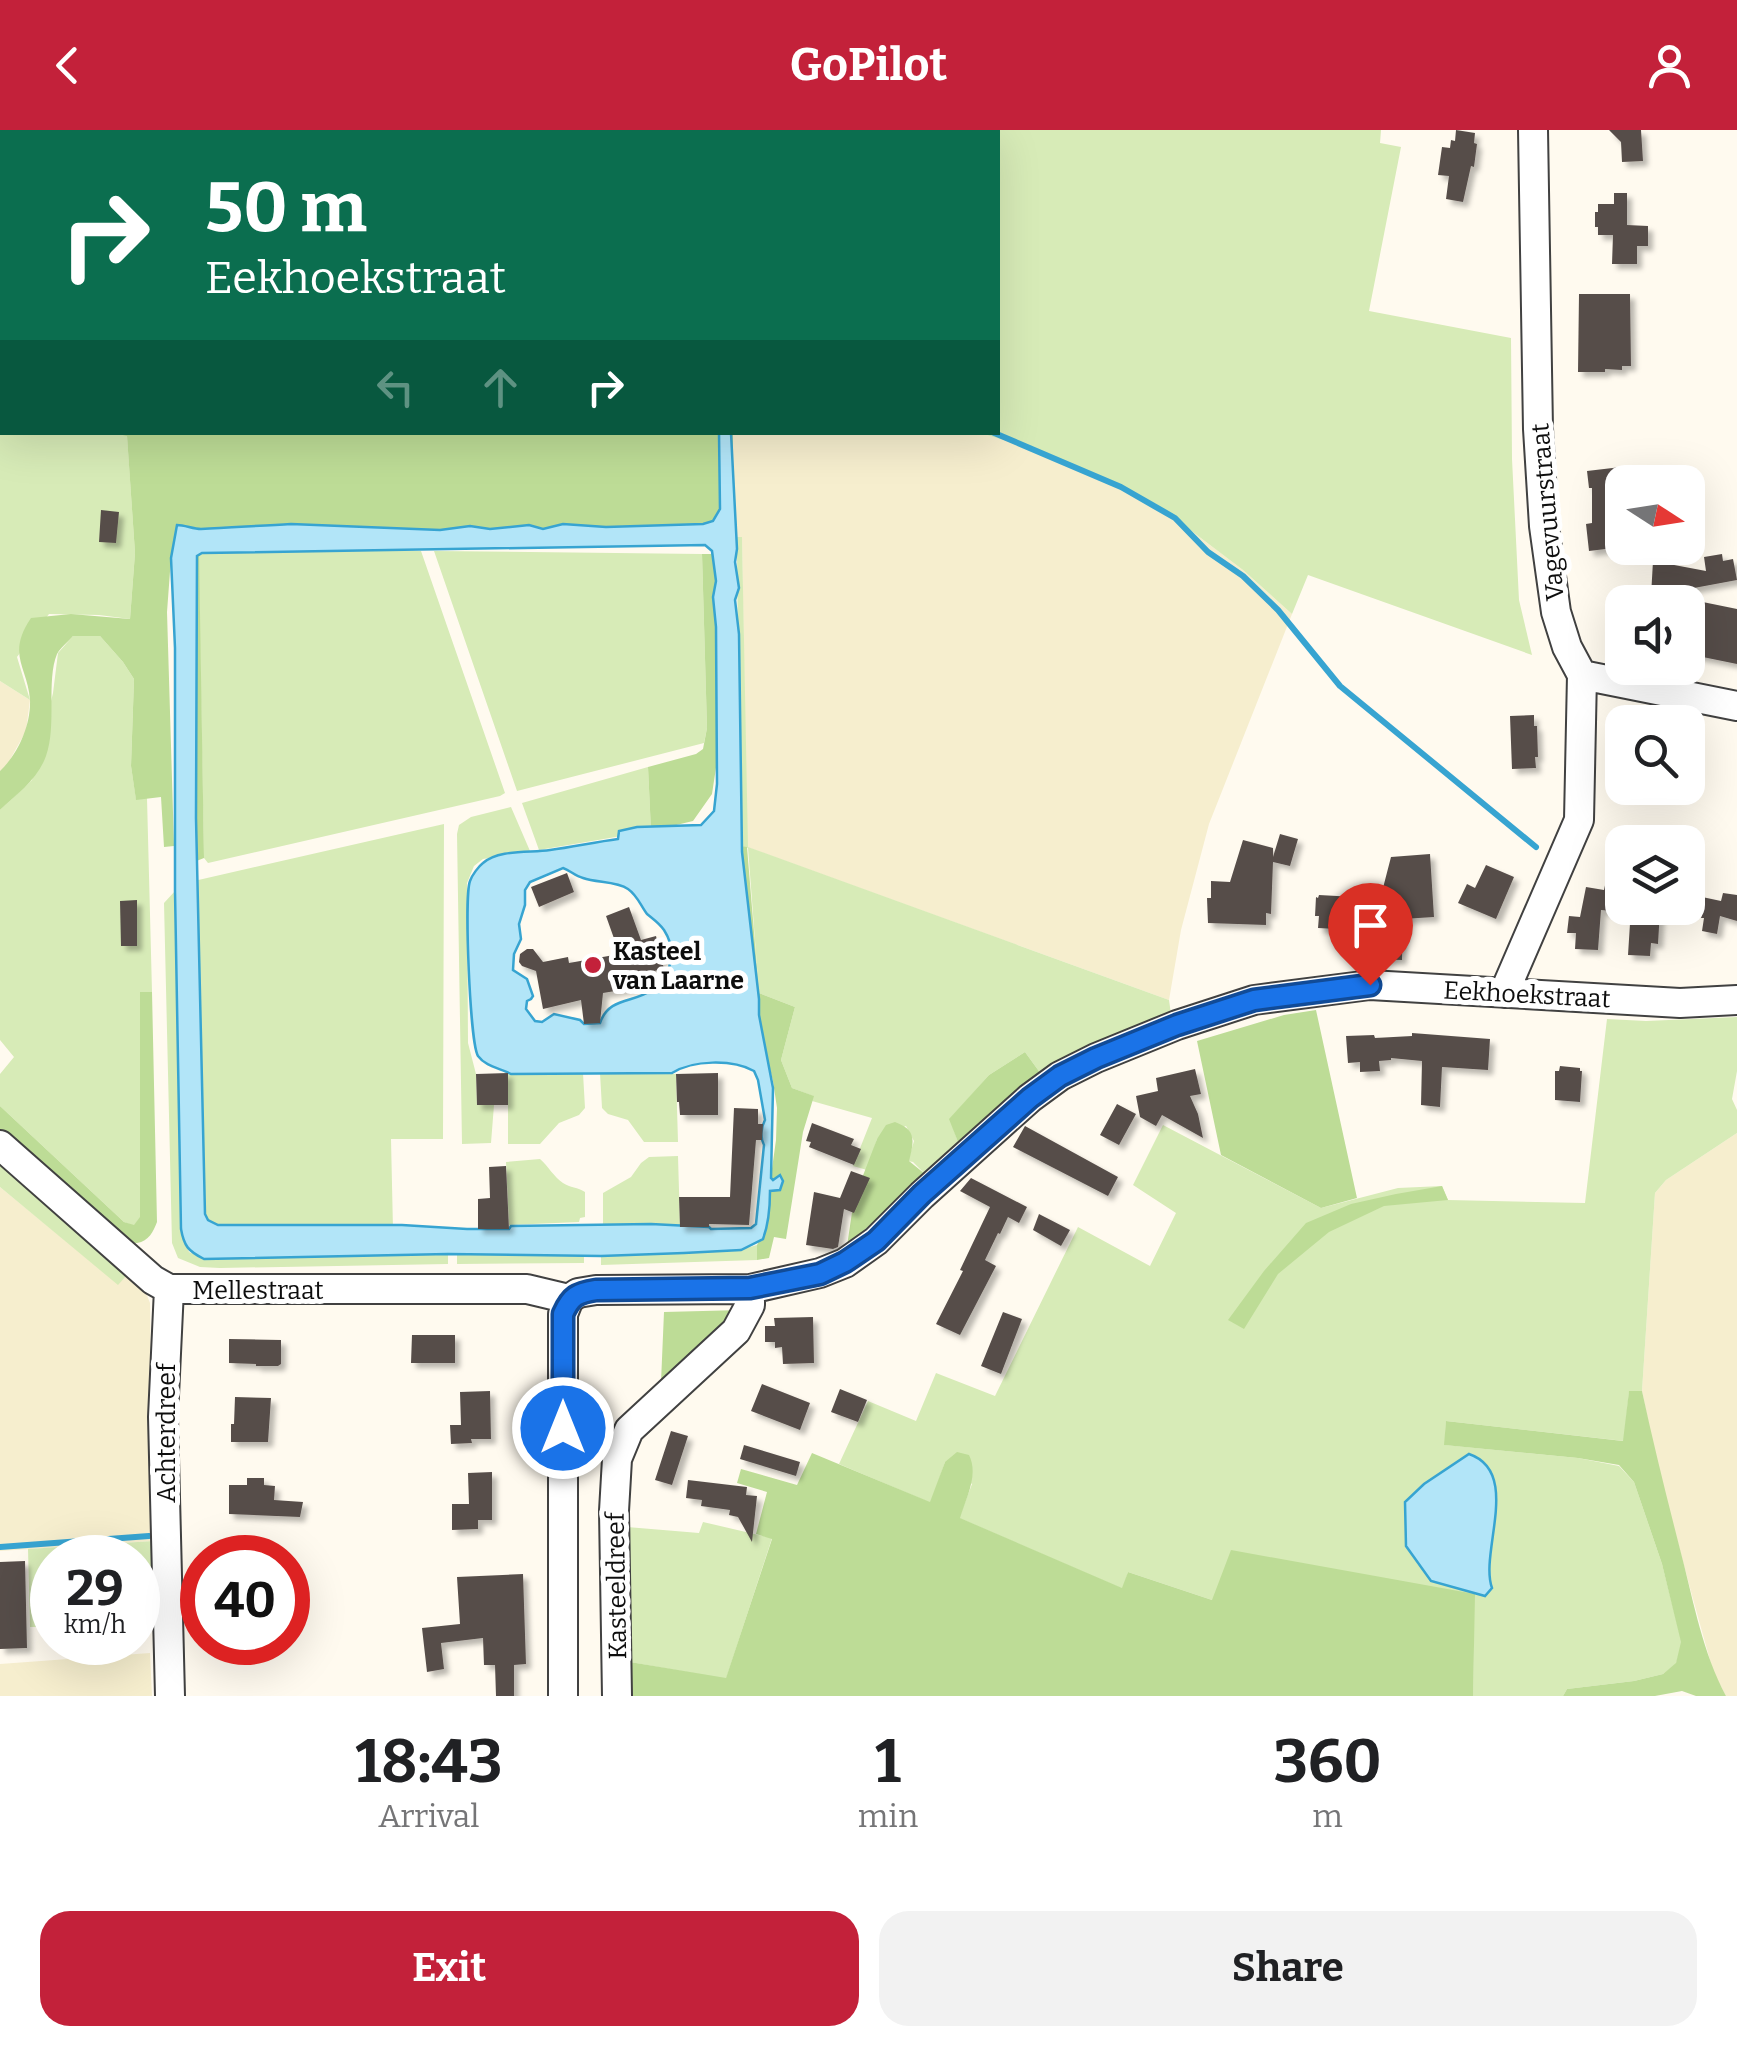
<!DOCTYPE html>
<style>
:root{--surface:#fff;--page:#f2f2f2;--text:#202124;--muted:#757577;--accent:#c3213a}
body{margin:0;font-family:Bitter,serif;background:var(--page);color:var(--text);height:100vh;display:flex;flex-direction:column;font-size:38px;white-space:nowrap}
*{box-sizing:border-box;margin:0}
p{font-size:32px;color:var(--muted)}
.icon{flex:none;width:55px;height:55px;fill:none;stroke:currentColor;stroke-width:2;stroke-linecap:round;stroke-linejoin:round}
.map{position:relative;height:1566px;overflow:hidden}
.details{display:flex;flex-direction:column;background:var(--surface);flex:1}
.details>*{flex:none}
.guide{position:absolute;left:0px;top:0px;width:1000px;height:305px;box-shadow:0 10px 40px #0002;background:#0b6e4f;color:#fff;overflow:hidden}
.needle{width:65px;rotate:102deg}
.controls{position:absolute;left:1605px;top:335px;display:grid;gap:20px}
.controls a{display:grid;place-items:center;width:100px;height:100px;border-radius:20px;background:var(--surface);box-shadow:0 10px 40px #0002;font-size:50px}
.speed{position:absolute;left:30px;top:1405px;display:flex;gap:20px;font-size:50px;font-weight:700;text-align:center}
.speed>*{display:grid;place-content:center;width:130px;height:130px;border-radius:50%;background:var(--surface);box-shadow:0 10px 40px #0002;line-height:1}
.speed small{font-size:25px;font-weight:400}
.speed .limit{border:15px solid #d22;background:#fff;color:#111}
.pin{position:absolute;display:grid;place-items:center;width:85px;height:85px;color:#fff;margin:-102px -42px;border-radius:50% 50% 50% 0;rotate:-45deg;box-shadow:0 0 10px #0007}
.pin .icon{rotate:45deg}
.me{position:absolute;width:110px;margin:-55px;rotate:0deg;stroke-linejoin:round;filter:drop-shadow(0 0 8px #0008)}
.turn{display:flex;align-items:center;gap:35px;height:210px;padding:0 40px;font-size:45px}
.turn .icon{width:130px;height:130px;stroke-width:2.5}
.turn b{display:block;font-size:70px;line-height:85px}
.lanes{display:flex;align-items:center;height:95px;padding:0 40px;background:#0003;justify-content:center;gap:50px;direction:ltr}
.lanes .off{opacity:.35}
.eta{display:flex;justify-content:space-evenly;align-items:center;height:170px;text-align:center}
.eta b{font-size:60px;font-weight:700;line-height:70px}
.action{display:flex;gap:20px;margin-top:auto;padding:20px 40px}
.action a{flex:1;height:115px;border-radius:30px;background:var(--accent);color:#fff;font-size:40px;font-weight:700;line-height:115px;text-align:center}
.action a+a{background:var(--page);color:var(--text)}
header{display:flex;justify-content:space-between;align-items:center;height:130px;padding:0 40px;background:var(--accent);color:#fff;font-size:45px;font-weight:700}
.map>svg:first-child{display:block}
</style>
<header><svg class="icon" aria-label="back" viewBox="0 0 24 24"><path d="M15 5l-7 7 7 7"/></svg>GoPilot<svg class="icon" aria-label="person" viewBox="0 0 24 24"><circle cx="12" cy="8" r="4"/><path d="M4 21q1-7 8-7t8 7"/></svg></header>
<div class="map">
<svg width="1737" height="1566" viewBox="0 0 1737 1566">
<defs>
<filter id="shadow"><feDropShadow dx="5" dy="5" stdDeviation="2.5" flood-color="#0004"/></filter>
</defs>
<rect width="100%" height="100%" fill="#fffaef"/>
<path fill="#f6eece" d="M 733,303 L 980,303 L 1050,324 L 1156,374 L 1243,440 L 1292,484 L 1209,694 L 1181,800 L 1169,870 L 747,717 L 742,408 L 733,407 Z
M 0,551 L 30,570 L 26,601 L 7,635 L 0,641 Z
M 1737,1003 L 1737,1566 L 1726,1566 L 1713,1541 L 1693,1469 L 1658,1339 L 1642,1261 L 1655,1063 L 1666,1050 Z
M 0,1057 L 118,1154 L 127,1145 L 146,1163 L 150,1173 L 153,1411 L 0,1421 Z
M 150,1523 L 152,1566 L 0,1566 L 0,1534 Z"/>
<path fill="#d7ebb7" d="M 468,0 L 1381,0 L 1380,13 L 1401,17 L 1369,181 L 1511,208 L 1512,329 L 1519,470 L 1532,525 L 1308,445 L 1292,484 L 1243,440 L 1156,374 L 1050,324 L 980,303 L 998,302 L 998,2 L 456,2 Z
M 0,281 L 2,282 L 2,302 L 114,302 L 127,305 L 135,423 L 130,489 L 99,485 L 49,484 L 17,527 L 30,570 L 0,551 Z
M 733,407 L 742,407 L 748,717 L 1169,870 L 1171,884 L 1041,944 L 1025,922 L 989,945 L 950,989 L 958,1012 L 925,1044 L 913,1032 L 908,1031 L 914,1011 L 906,996 L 877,1009 L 867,1040 L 853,1036 L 872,988 L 812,971 L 813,966 L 792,958 L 781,930 L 795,877 L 759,863 L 748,718 L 740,716 L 737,424 Z
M 201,418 L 421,421 L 505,663 L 500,666 L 208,733 L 204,728 L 199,461 L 199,421 Z
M 434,421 L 702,424 L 707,598 L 704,613 L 517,661 Z
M 73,506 L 100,506 L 123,532 L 134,549 L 131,636 L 136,669 L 147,668 L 152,862 L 140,862 L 140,1088 L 134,1096 L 124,1092 L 0,976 L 0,944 L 14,927 L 0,910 L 0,680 L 32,650 L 53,563 L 58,523 Z
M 648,637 L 651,701 L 539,720 L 522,673 Z
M 511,677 L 530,721 L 483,729 L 474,736 L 467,753 L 468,913 L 476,944 L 477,975 L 494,975 L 491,1013 L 462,1014 L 457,704 L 459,695 L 471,687 Z
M 444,694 L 443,1009 L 391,1009 L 393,1100 L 212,1100 L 201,1091 L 194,751 Z
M 175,761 L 181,1099 L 189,1122 L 204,1129 L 448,1124 L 448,1134 L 220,1138 L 200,1137 L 178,1128 L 172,1113 L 164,773 Z
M 1737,887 L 1737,941 L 1732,969 L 1737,980 L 1737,1003 L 1666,1050 L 1655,1063 L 1642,1261 L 1629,1262 L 1624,1311 L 1446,1291 L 1445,1315 L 1578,1328 L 1619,1336 L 1634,1352 L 1662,1434 L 1682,1513 L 1676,1534 L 1663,1544 L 1634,1551 L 1567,1559 L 1563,1566 L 1473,1566 L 1474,1464 L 1212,1470 L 1128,1442 L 1123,1459 L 959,1388 L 972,1354 L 945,1332 L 931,1373 L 839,1334 L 868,1271 L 916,1291 L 936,1243 L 995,1266 L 1078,1097 L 1150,1136 L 1176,1083 L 1133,1055 L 1163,995 L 1321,1078 L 1398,1058 L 1442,1056 L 1448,1070 L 1585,1073 L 1607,889 L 1646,891 Z
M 508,943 L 583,943 L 585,978 L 579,985 L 559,993 L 540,1014 L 508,1014 Z
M 600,943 L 676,944 L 678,1012 L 644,1012 L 628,990 L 608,984 L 602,978 Z
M 678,1026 L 680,1095 L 603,1096 L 603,1063 L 631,1047 L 641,1033 L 649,1027 Z
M 540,1029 C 548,1036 554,1047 563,1053 C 570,1058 578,1057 585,1062 L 585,1087 L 580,1088 L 579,1092 L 509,1095 L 506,1032 Z
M 0,1030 L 127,1145 L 118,1155 L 0,1057 Z
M 757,1115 L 757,1130 L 601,1135 L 601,1126 L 736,1121 Z
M 457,1125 L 584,1125 L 584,1133 L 457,1134 Z
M 703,1392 L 772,1408 L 726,1549 L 630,1532 L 627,1397 L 699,1403 Z
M 153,1411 L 156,1497 L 138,1497 L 138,1428 L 52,1428 L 52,1497 L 30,1497 L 28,1419 Z"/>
<path fill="#bddc96" d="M 114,303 L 733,303 L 733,407 L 221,402 L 171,428 L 167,482 L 174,716 L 164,717 L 161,667 L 136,670 L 131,636 L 134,549 L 123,532 L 100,506 L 73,506 C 68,512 60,518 57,524 C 46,551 57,595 46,626 C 38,649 17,664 0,680 L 0,641 C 18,624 31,595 30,570 C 28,537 6,525 31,488 L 71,484 L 130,489 L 135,423 L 127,306 Z
M 199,421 L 204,728 L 194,732 L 194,428 Z
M 702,424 L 716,424 L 719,618 L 712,664 L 693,691 L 651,701 L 648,637 L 696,624 L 703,619 L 707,598 Z
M 740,716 L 747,717 L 759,863 L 795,877 L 781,930 L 792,958 L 814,966 L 803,1002 L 786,1109 L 774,1107 L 769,1128 L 757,1130 L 757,1115 L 763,1103 L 776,1010 L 777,978 L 773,951 L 747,847 Z
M 140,862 L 152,862 L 157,1092 C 153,1102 149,1111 137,1113 C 120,1116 19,1017 0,1000 L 0,976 L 124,1092 L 134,1095 L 140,1087 Z
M 1316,880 L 1357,1068 L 1321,1078 L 1221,1025 L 1197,911 L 1284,885 Z
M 1025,922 L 1041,944 L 958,1012 L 949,989 L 989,945 Z
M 895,992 C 917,1000 914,1011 909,1031 L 925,1044 L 847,1116 L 854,1069 L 877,1009 L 886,995 Z
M 1442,1056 L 1448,1070 L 1384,1076 L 1329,1102 L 1278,1144 L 1244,1199 L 1228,1190 L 1264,1141 L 1306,1093 L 1351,1074 L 1396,1064 Z
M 742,1180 L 661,1252 L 664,1182 Z
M 1629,1261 L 1642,1261 C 1654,1317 1668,1372 1682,1427 C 1694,1474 1703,1523 1726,1566 L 1696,1566 L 1682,1561 L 1655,1566 L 1563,1566 L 1567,1559 L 1634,1551 L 1663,1544 L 1676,1533 L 1681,1512 L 1662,1434 L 1634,1352 L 1619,1335 L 1578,1328 L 1444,1315 L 1446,1291 L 1623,1311 Z
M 957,1322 L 969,1325 C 979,1345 966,1368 960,1388 L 1122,1458 L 1128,1442 L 1212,1470 L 1231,1420 L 1475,1464 L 1473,1566 L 632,1566 L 630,1532 L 726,1548 L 772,1409 L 756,1404 L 767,1362 L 737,1353 L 741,1339 L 797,1355 L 812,1323 L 930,1372 L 945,1332 Z"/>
<path fill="#b2e5f8" stroke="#37a4d1" stroke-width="2.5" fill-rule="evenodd" d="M 719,303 L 731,303 L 737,419 L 735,432 L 739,458 L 735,470 L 739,504 L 742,722 L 759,869 L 759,885 L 773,958 L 771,1048 L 773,1050 L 780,1045 L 783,1051 L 780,1060 L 770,1061 C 770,1078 769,1093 763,1109 L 741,1120 L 684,1123 L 601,1126 L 448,1124 L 204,1129 C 188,1121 184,1116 181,1099 L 175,761 L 175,518 L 171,428 L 177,395 C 185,395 193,399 201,399 C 231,397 261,396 291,394 L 440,400 L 470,396 L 490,399 L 529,395 L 543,399 L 563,394 L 606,397 L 703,394 L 713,391 L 720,379 ZM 705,415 L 712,421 L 716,451 L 713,467 L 716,497 L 717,654 L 714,681 L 701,695 L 637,697 L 619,701 L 618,709 C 595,712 573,717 550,720 C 530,723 499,719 483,733 C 479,736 472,745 470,751 C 464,767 470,913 478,926 C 486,937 500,938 511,944 L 672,943 C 693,930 732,929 754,941 L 758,950 L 765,990 C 761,997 760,1008 764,1015 L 756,1094 L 751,1098 L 711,1099 L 709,1097 L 651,1094 L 511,1096 L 509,1099 L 467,1099 L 402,1095 L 218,1095 L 208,1090 L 205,1084 L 196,688 L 197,426 L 202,423 ZM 563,738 C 571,741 575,746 583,748 C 597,753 616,751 628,759 C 637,765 641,776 647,784 C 653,789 659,793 664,800 C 678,822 672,845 650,861 C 633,873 609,867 600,893 L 584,894 L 580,890 L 554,884 L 542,892 L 535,891 L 526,879 L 527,871 L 531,869 L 533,866 L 527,849 L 513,840 L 514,824 L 521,809 L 519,794 L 525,775 L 525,760 L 530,752 Z
M 1469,1324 C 1522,1342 1479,1423 1492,1458 L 1485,1466 L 1431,1451 L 1406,1416 L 1405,1372 L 1424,1354 Z"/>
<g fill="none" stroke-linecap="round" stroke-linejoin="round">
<path stroke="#37a4d1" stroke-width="6" d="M 0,65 L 2,65
M 992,302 L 1121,357 L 1175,388 L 1208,422 L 1243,446 L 1278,480 L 1340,556 L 1536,717
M 0,1417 L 149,1406"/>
</g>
<path fill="#574e4a" filter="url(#shadow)" d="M 1456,0 L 1475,3 L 1474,13 L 1477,14 L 1474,37 L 1471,36 L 1463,72 L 1446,69 L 1449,46 L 1438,45 L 1442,17 L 1450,18 L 1451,10 L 1455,11 Z
M 1609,0 L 1641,0 L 1643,31 L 1622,32 L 1621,12 Z
M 1614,63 L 1627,63 L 1627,95 L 1648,96 L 1648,116 L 1637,116 L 1637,134 L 1612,134 L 1613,105 L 1598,105 L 1598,97 L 1595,97 L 1595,82 L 1598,82 L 1598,74 L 1614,74 Z
M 1579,164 L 1630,164 L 1631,236 L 1622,236 L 1622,240 L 1605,239 L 1605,242 L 1578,242 Z
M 1621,337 L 1622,417 L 1589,421 L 1586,394 L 1592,393 L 1592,358 L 1589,358 L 1587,341 Z
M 101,380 L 119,382 L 116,413 L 99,412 Z
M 1722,424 L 1723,431 L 1733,429 L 1737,450 L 1651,466 L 1653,431 L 1706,441 L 1704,427 Z
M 1688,469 L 1737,479 L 1737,534 L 1688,524 Z
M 1534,585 L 1534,596 L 1537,596 L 1538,627 L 1535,627 L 1536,638 L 1512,639 L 1510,586 Z
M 1280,704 L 1298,709 L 1290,736 L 1273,732 L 1271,784 L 1266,783 L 1266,795 L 1208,793 L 1207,768 L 1211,768 L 1211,751 L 1230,752 L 1243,710 L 1273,718 L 1273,727 Z
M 1616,704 L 1622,705 L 1622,782 L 1601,780 L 1598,820 L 1575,819 L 1576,803 L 1567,803 L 1569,786 L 1580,787 L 1586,757 L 1604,760 Z
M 1430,724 L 1434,787 L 1403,789 L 1402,830 L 1367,829 L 1369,812 L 1391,727 Z
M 1486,735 L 1514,747 L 1496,789 L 1458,773 L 1467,754 L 1475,758 Z
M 567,743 L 574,762 L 539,777 L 531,757 Z
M 1723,763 L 1737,765 L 1737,791 L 1720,786 L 1717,804 L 1702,801 L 1704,788 L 1701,788 L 1703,781 L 1688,777 L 1688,764 L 1721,771 Z
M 1319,765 L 1355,767 L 1354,800 L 1318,798 L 1319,786 L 1315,786 L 1316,767 L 1318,768 Z
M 137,770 L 137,816 L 121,816 L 120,771 Z
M 629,777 L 641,810 L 656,806 L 664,839 L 644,843 L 646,856 L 603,863 L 600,893 L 584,894 L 581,870 L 543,879 L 536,841 L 522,836 L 519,832 L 520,824 L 527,819 L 533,819 L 543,832 L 568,827 L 569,833 L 614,825 L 611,815 L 616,814 L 606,786 Z
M 1631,778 L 1660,780 L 1658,814 L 1651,813 L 1650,826 L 1628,825 Z
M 1412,903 L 1490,909 L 1488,940 L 1442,937 L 1440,977 L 1421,975 L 1422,931 L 1391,928 L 1391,930 L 1379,931 L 1380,941 L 1360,942 L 1360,932 L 1348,933 L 1346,906 L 1374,905 L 1375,908 L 1412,906 Z
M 1560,936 L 1580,938 L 1580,941 L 1582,941 L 1580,972 L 1555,970 L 1555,941 L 1559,941 Z
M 1195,939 L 1201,964 L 1190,966 L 1198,984 L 1203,1008 L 1162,985 L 1156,996 L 1140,987 L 1136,966 L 1158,961 L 1156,948 Z
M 508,943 L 508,975 L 477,975 L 476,944 Z
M 718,943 L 718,985 L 680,985 L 679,972 L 677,972 L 676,944 Z
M 1117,974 L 1136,984 L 1119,1015 L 1100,1005 Z
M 734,978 L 758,979 L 758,994 L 763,994 L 762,1010 L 756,1010 L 749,1095 L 709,1094 L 709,1097 L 680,1097 L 679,1067 L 730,1067 Z
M 812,993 L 854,1009 L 851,1015 L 861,1019 L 854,1035 L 809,1017 L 811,1012 L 806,1011 Z
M 1025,996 L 1118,1047 L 1108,1066 L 1013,1017 Z
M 506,1036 L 509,1099 L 478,1099 L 478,1069 L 490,1068 L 489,1037 Z
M 851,1041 L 870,1048 L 854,1083 L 844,1079 L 838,1117 L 833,1119 L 806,1115 L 814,1062 L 840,1068 Z
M 971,1048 L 1027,1077 L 1019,1093 L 1008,1087 L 1000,1104 L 998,1103 L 985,1130 L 996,1136 L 960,1205 L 936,1194 L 963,1141 L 960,1140 L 990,1077 L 960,1061 Z
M 1039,1084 L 1070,1100 L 1061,1116 L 1033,1100 Z
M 1003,1182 L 1022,1189 L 1001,1244 L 981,1236 Z
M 813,1187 L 814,1233 L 783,1234 L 782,1217 L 775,1218 L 775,1212 L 765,1212 L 765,1196 L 775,1196 L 774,1188 Z
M 412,1205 L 455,1205 L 455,1233 L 411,1233 Z
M 229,1209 L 281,1210 L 281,1234 L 278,1236 L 256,1236 L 256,1234 L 229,1233 Z
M 762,1254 L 810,1273 L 800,1300 L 751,1281 Z
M 840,1259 L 867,1270 L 858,1292 L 831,1282 Z
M 490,1261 L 491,1309 L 471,1309 L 472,1313 L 451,1314 L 450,1295 L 461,1295 L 460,1262 Z
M 235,1267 L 271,1268 L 268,1312 L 231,1312 L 231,1294 L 234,1294 Z
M 671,1301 L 688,1306 L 672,1355 L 655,1350 Z
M 744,1315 L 800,1332 L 796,1346 L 740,1329 Z
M 492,1342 L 492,1390 L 478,1390 L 478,1399 L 452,1400 L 452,1374 L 469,1374 L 468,1343 Z
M 247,1348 L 264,1348 L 264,1355 L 275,1356 L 274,1370 L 303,1372 L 300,1387 L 229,1384 L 229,1355 L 247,1355 Z
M 688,1350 L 747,1357 L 746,1365 L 757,1366 L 752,1412 L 738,1387 L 729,1385 L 730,1380 L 701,1376 L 702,1370 L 686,1368 Z
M 25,1431 L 27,1518 L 0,1519 L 0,1432 Z
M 523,1444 L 526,1534 L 514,1535 L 514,1566 L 496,1566 L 495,1535 L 484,1535 L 483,1508 L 441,1513 L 444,1539 L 427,1542 L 422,1498 L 460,1494 L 457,1447 Z"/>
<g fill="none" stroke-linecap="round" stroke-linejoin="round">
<g stroke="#414141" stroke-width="32">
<path id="minor" d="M 1582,545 L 1737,576
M 1504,863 L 1579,690 L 1582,545 L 1567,517 L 1556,482 L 1544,396 L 1538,299 L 1533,0
M 0,1015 L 153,1150 L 169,1159 L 527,1159 L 569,1169
M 169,1159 L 163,1287 L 170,1566
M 569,1169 L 578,1163 L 596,1160 L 750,1159 L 820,1143 L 845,1133 L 876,1111 L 922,1065 L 1030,968 L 1060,946 L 1096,928 L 1177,895 L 1254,870 L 1370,855 L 1680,873 L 1737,870
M 563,1566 L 563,1184 L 569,1169
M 617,1566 L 614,1381 L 617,1329 L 629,1300 L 736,1201 L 750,1175 L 750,1159"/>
</g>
<use href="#minor" stroke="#fff" stroke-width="28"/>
</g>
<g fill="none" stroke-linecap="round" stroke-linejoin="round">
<g stroke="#114b97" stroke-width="25">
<path id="route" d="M 563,1298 L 563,1184 C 571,1166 577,1163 596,1160 L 750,1158 L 820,1144 L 845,1132 L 876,1111 L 922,1064 L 1030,968 L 1060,946 L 1096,928 L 1177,895 L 1254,870 L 1370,855"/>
</g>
<use href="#route" stroke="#1a73e8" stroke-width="18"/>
</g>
<circle fill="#c3213a" stroke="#fff" stroke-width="4" cx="593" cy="835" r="10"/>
<g text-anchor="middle" stroke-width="10" stroke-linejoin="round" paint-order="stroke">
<g font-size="25" fill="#0e0e0e" stroke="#fff">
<text transform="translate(1547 382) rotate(-95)" y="9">Vagevuurstraat</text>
<text transform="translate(1527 864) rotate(3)" y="9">Eekhoekstraat</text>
<text x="258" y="1169">Mellestraat</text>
<text transform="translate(166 1303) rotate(-90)" y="9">Achterdreef</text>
<text transform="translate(616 1456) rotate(-91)" y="9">Kasteeldreef</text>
</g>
<g font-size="25" font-weight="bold" fill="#0e0e0e" stroke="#fff" text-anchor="start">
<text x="613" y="830">Kasteel<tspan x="613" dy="29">van Laarne</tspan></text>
</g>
</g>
</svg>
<div class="controls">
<a><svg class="needle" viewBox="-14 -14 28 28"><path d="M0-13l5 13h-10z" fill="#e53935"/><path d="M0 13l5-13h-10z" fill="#757577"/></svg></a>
<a><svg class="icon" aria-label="sound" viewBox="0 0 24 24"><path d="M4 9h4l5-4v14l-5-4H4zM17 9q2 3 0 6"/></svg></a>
<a><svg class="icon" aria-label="search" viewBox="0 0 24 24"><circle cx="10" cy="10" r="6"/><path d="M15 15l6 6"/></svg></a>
<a><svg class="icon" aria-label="layers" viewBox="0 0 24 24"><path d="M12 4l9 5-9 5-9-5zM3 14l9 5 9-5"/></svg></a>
</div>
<div class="speed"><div>29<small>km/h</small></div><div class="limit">40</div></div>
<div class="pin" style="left:1370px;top:855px;background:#d93025"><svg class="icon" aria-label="arrive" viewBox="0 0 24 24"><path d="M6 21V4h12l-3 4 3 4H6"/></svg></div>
<svg class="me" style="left:563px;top:1298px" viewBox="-20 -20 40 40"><circle r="17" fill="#1a73e8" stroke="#fff" stroke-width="3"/><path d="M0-11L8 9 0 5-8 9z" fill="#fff"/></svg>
<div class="guide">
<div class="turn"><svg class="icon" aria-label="right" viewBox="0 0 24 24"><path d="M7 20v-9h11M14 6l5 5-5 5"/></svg><div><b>50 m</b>Eekhoekstraat</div></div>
<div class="lanes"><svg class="icon off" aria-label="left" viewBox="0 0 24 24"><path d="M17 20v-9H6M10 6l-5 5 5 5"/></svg><svg class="icon off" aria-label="ahead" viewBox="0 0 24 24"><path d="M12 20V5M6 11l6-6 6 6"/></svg><svg class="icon" aria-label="right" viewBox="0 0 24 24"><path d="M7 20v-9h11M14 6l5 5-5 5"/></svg></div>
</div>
</div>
<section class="details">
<div class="eta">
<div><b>18:43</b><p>Arrival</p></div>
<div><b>1</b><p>min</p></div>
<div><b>360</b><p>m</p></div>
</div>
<div class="action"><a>Exit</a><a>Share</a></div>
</section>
